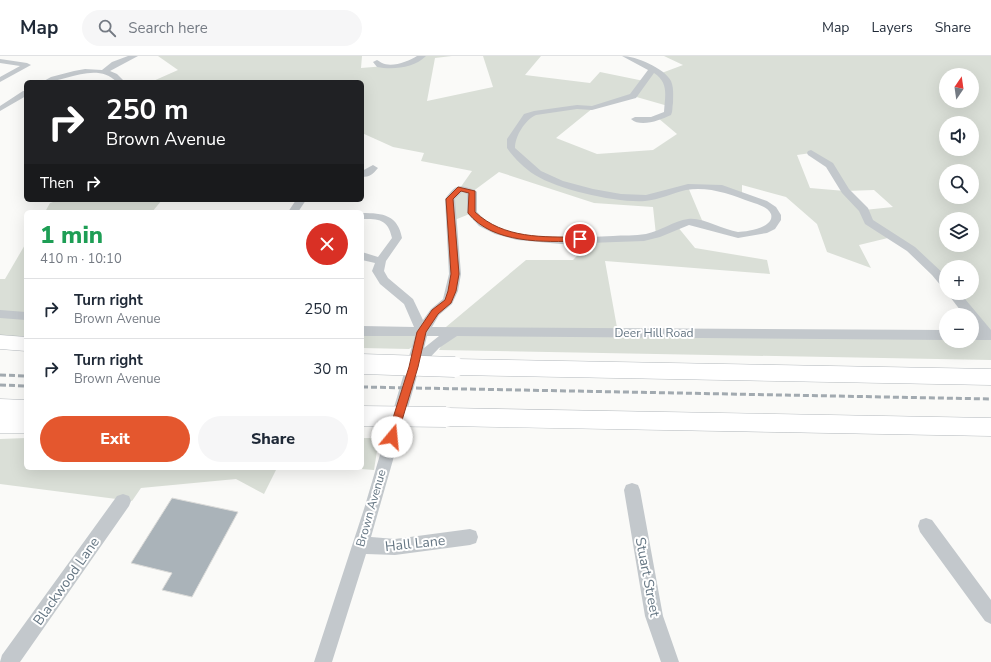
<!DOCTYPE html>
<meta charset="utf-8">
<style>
:root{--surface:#fff;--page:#f6f6f7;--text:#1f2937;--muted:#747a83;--line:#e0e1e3;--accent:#e4572e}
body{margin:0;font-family:"Nunito Sans",sans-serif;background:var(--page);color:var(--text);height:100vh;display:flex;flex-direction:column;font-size:15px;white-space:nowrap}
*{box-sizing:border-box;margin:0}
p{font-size:13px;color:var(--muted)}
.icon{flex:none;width:22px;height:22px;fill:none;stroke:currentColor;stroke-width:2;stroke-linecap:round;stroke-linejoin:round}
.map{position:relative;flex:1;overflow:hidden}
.side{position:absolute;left:24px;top:154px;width:340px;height:260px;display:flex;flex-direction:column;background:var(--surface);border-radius:6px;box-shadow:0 4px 16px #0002}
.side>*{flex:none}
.top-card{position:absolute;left:24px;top:24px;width:340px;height:122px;border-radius:6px;box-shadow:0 4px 16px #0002;background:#202124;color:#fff;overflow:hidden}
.needle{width:26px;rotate:13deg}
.buttons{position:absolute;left:939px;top:12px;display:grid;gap:8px}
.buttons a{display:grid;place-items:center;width:40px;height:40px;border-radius:50%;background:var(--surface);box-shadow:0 4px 16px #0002;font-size:20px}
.pin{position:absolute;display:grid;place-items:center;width:34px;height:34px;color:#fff;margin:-17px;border:2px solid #fff;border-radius:50%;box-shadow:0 1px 4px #0007}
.me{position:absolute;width:44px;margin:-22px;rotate:17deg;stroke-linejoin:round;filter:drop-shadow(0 0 3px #0008)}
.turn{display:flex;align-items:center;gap:14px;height:84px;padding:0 16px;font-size:18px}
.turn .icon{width:52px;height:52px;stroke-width:2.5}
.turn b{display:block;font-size:28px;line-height:34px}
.then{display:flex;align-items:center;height:38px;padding:0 16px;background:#0003;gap:8px;font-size:15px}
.round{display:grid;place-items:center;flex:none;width:42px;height:42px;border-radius:21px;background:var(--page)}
.headline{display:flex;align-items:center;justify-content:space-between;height:68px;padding:0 16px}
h1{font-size:24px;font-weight:800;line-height:30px;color:#1e9e55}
.action{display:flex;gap:8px;margin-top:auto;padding:8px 16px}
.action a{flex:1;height:46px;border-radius:24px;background:var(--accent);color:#fff;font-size:16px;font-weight:800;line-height:46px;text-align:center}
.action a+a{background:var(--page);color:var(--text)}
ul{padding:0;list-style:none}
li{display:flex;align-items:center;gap:12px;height:60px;padding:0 16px;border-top:1px solid var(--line)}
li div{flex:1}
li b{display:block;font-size:15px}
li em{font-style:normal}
header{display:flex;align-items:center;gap:24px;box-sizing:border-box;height:56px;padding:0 20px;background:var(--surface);border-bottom:1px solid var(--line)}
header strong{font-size:19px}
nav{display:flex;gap:22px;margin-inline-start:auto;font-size:14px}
.search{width:280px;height:36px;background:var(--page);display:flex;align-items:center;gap:10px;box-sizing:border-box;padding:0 14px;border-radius:22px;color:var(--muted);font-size:15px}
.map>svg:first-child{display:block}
</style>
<header>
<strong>Map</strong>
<div class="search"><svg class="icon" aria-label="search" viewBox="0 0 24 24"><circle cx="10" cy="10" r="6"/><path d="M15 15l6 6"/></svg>Search here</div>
<nav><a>Map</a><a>Layers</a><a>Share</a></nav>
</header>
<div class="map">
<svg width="991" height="606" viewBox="0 0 991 606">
<rect width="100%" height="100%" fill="#fafaf8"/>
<path fill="#dadfd7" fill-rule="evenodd" d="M 158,0 L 362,0 L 361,12 L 398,9 L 422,0 L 452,0 L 435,2 L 427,45 L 493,31 L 483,0 L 541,0 L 525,19 L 590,27 L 600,16 L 644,25 L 652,14 L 659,18 L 683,9 L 664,0 L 991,0 L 991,304 L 439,294 L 442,288 L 440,276 L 526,204 L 573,204 L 593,183 L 656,179 L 653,151 L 594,147 L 499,116 L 472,136 L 472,157 L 452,165 L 450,143 L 460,132 L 472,115 L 421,105 L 424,97 L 393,91 L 362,77 L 362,26 L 151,26 L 178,14 ZM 946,19 L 972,19 L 972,45 L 946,45 ZM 633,40 L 668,50 L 668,57 L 658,62 L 677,78 L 653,94 L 597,98 L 556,82 L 593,52 ZM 946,67 L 972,67 L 972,93 L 946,93 ZM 811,97 L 830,109 L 845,135 L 810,132 L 797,99 ZM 946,115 L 972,115 L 972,141 L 946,141 ZM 742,129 L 786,141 L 817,168 L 827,196 L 871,212 L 859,189 L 892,181 L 946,228 L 946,211 L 972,211 L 972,237 L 953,237 L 987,279 L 972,279 L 972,285 L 946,285 L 946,279 L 618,277 L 605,205 L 770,218 L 767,204 L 695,192 L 677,170 L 696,166 L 704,169 L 688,131 L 722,132 L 742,138 ZM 874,134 L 893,151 L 864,154 L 845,135 ZM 946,163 L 972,163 L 972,189 L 946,189 Z
M 59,144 L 162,144 L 152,156 L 45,156 L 50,147 Z
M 26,187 L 26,282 L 0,281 L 0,223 L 5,223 Z
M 362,275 L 422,276 L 419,287 L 409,293 L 362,292 Z
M 26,382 L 26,412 L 277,412 L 264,438 L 236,423 L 141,432 L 132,445 L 0,428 L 0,383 Z
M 362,382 L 379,382 L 374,414 L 349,412 L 362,412 Z"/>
<path fill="#aab3b9" stroke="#dcdcda" d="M 172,442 L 238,456 L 192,541 L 162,534 L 172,517 L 131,507 Z"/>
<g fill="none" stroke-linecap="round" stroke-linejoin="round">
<g stroke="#b4b9bd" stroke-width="1">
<path id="highway" d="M 0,279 L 26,281 L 26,295 L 0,293 Z
M 455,303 L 991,313 L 991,329 L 455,319 L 448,317 L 445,311 L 448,305 Z
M 0,343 L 26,344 L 26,377 L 0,377 Z
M 446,352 L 991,362 L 991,380 L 446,370 L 438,367 L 435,361 L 438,355 Z"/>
</g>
<path fill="#c3c8cc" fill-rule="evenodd" d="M 128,0 L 138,0 L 110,15 L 117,18 L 125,26 L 117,26 C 96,5 66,26 42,26 L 51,21 L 74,15 L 85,13 L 102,14 L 112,6 Z
M 417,0 L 426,0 C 414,12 393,14 377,11 L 373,6 L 377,4 C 379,5 380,6 382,7 C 392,12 409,5 417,0 Z
M 622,0 C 636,0 664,12 671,25 C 674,32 673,40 673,47 C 672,51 673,55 671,59 C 660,64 641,72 631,63 L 635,61 L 651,61 L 664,56 C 665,39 669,27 654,17 L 636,42 L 592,54 L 577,53 L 536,59 C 525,64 515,80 515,92 L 541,115 L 563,125 L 593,133 L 621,138 L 646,139 L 688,128 L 722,129 L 767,145 L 776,151 L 781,159 L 781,164 L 775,173 L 767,177 L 738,182 L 689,169 L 660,181 L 644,185 L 561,188 L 517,184 L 495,178 L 479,170 L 467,157 L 467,138 L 462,136 L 455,143 L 461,218 L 458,235 L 452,248 L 439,259 L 432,271 L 946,274 L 946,284 L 457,280 L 439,292 L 419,313 L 371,481 L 395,483 L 470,473 L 476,475 L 478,481 L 476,487 L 470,489 L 395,499 L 366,498 L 332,606 L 314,606 L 364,453 L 415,280 L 362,280 L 362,270 L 414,271 L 404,248 L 380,228 L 372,215 L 375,207 L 362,204 L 362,196 L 378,201 L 392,182 C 388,163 379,163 362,163 L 362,157 C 383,157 398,159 402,182 L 386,205 L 384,215 L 388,222 L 413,243 L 423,264 L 431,253 L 443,243 L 449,218 L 445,143 C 456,128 458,128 475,134 L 477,136 L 477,156 C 484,164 492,169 502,173 C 534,185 579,181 613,180 C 623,179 635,180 646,178 C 660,175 674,165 688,163 C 703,161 723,174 738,176 C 746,176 775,172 771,158 C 768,151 757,148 751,146 C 730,138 708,130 686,134 C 673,137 659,144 645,145 C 617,147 559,134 535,119 C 524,112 514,102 507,92 L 507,83 L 524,58 L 534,55 L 577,49 L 592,50 L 630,38 L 648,14 ZM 427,280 L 439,280 L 424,292 Z
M 0,3 L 27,7 L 31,9 L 0,26 L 0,21 L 20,10 L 0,7 Z
M 23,35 L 26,35 L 26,40 L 0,55 L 0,50 Z
M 811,94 L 833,107 L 849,133 L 868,152 L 873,164 L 915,191 L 946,220 L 946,232 L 942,231 L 932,219 L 907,195 L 865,168 L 859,155 L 842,137 L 826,111 L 808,99 L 807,97 L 808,95 Z
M 373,109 L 378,112 C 373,118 370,121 362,121 L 362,115 Z
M 296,144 L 306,144 L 298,156 L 288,156 Z
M 947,237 L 960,237 L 991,274 L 991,284 L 972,284 L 972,274 L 977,274 L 972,268 L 972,259 L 964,259 Z
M 0,254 L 26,256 L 26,264 L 0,262 Z
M 632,427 L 638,429 L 640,434 L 663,560 L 679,606 L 661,606 L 645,560 L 624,434 L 626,429 Z
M 123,438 L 129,440 L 131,445 L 129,450 L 20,606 L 0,606 L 2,599 L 117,440 Z
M 926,462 L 932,464 L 991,544 L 991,568 L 985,565 L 920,476 L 918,470 L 920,464 Z"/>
<use href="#highway" fill="#fff" fill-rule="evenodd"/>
<path stroke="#a2aab0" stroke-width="3" stroke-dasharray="6 3" stroke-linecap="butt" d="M 0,319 L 26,320
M 0,329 L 26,330
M 362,331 L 991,343"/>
<g stroke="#b4b9bd" stroke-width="21" stroke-linecap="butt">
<path id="highway-bridge" d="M 362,308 L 455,311
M 362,360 L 446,361"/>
</g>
<use href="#highway-bridge" stroke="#fff" stroke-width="20"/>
</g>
<path fill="#e4572e" stroke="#94391e" d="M 458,131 L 475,135 L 475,156 C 504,183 543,181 580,181 L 584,183 L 580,185 C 544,186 493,188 468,157 L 469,137 L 461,135 L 453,143 L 459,218 L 456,235 L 451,247 L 438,258 L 426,276 L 418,311 L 397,381 L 395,384 L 392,385 L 388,384 L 387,381 L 409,311 L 417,276 L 432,254 L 445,244 L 448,235 L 451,218 L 446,143 Z"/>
<g text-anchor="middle" stroke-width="4" stroke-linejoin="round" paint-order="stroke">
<g font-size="12" fill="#657683" stroke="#fff">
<text x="654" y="281">Deer Hill Road</text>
<text transform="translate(371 452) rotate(-74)" y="4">Brown Avenue</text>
</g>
<g font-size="14" fill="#657683" stroke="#fff">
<text transform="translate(415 487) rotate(-6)" y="5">Hall Lane</text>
<text transform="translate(648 521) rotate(79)" y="5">Stuart Street</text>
<text transform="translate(66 525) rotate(-55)" y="5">Blackwood Lane</text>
</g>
</g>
</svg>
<div class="buttons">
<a><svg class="needle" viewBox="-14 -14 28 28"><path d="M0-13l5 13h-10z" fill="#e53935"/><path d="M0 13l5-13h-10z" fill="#747a83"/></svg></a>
<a><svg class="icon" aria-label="sound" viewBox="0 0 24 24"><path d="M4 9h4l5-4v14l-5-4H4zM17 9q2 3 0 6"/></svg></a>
<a><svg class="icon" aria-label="search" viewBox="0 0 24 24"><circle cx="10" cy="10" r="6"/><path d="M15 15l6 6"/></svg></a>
<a><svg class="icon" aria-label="layers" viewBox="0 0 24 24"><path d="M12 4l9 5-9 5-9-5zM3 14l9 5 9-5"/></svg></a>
<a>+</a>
<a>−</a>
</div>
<div class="pin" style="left:580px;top:183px;background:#d93025"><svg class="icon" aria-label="arrive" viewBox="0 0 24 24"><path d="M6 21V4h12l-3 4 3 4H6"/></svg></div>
<svg class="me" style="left:392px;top:381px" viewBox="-20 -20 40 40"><circle r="19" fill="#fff"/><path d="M0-13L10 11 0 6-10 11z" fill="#e4572e"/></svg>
<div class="top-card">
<div class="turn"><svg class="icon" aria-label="right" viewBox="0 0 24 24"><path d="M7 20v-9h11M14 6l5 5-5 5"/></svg><div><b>250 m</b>Brown Avenue</div></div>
<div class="then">Then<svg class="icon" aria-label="right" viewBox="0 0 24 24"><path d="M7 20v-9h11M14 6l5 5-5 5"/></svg></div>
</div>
<section class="side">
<div class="headline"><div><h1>1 min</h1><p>410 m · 10:10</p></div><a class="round" style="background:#d93025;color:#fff"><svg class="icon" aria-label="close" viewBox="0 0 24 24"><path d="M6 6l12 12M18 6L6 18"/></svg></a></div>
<ul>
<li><svg class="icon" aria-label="right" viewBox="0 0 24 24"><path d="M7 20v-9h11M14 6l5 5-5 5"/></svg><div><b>Turn right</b><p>Brown Avenue</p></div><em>250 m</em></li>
<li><svg class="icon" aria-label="right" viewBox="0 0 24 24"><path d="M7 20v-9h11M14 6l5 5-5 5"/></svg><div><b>Turn right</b><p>Brown Avenue</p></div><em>30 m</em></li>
</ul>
<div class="action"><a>Exit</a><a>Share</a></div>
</section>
</div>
